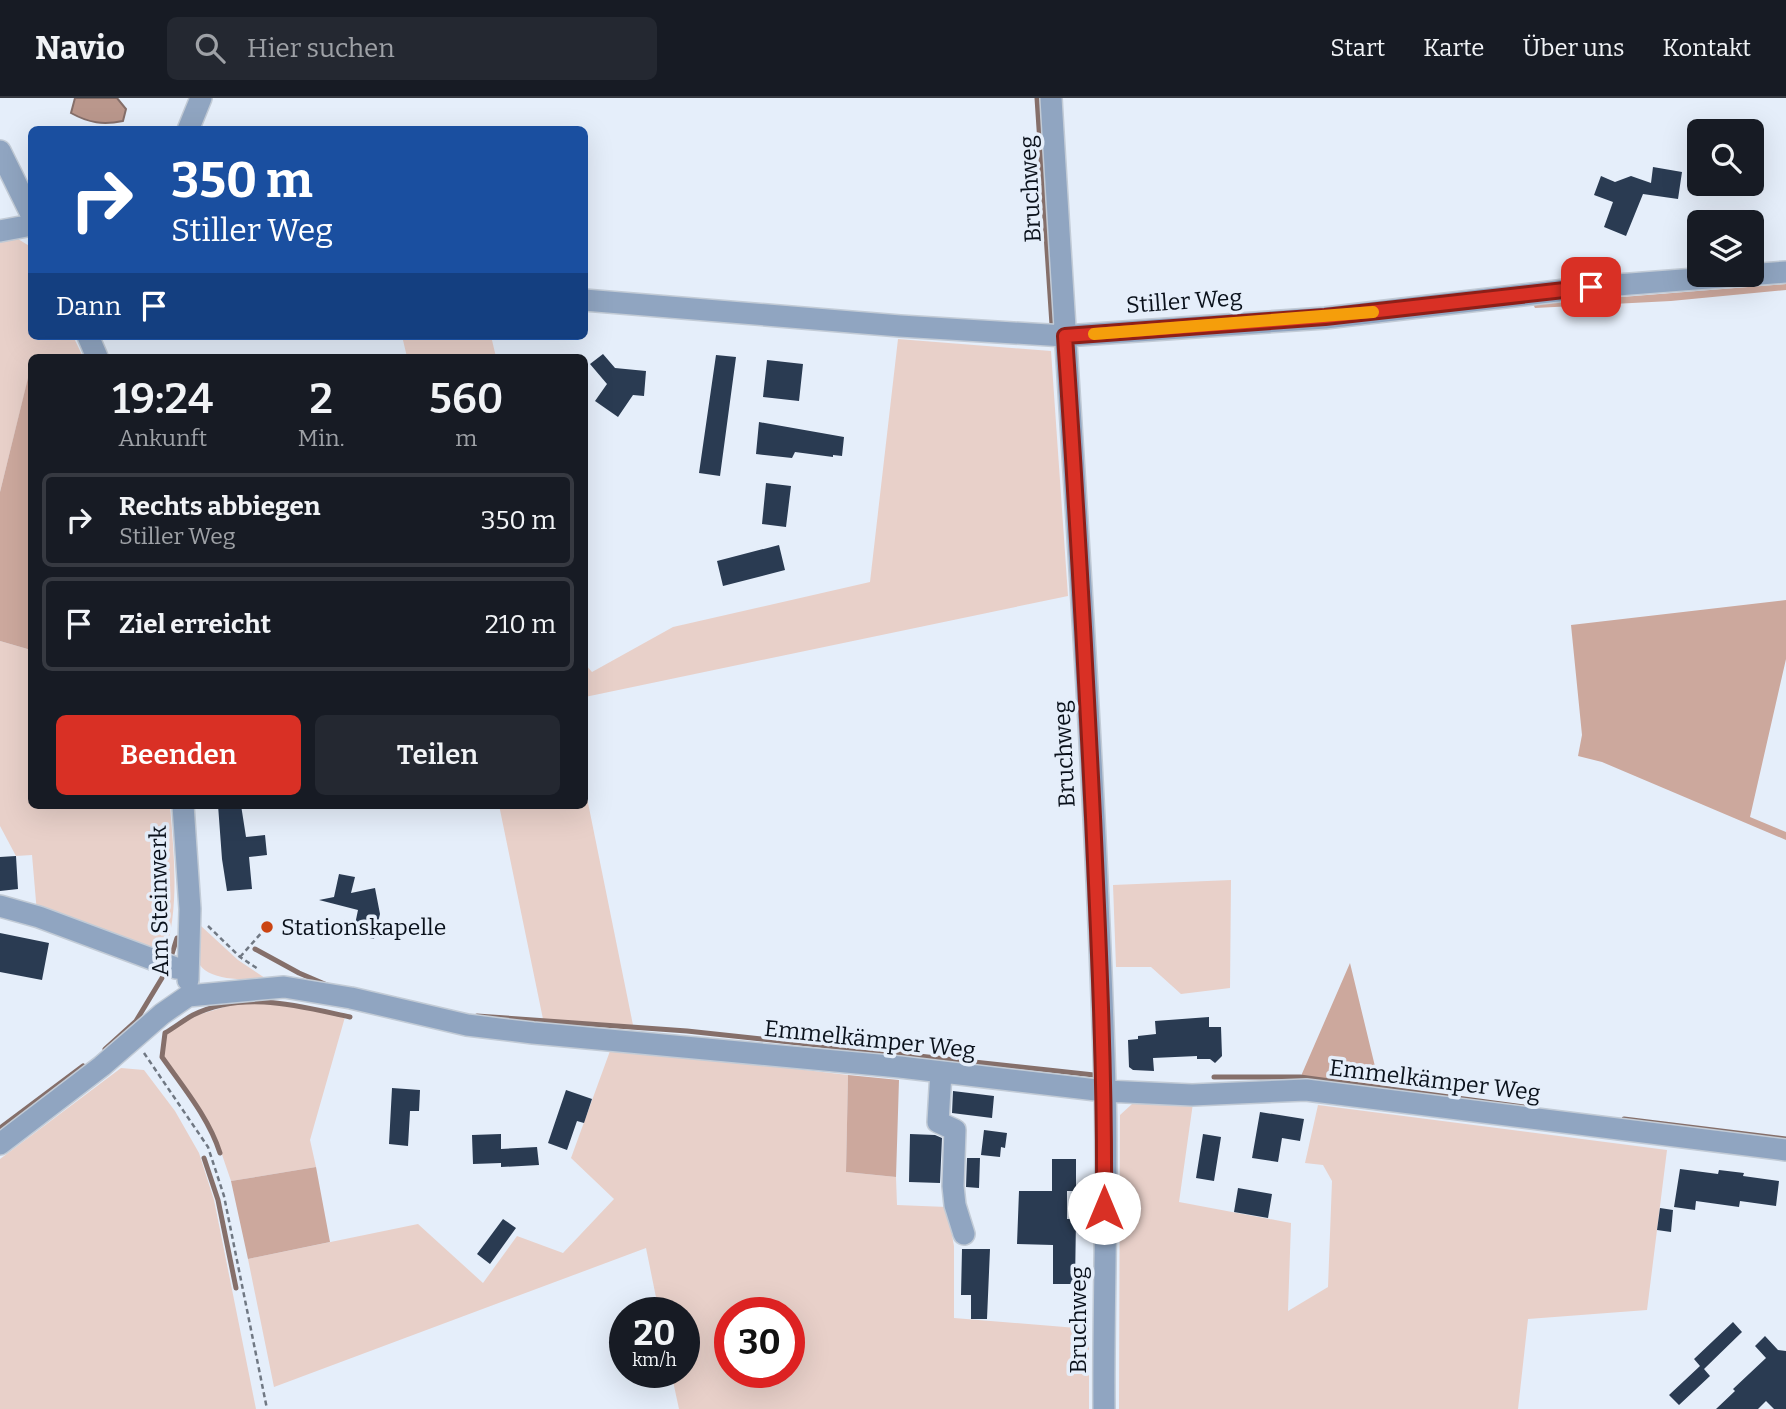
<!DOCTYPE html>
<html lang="de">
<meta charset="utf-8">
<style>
:root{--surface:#171b24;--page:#242831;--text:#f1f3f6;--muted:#9ea1a6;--line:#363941;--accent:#d93025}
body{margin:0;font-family:Bitter,serif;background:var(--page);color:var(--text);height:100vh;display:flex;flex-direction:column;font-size:26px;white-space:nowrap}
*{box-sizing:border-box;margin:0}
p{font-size:23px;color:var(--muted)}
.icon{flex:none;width:38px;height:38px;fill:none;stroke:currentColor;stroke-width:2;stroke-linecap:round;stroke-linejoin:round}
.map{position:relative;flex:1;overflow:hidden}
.sheet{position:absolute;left:28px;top:256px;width:560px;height:455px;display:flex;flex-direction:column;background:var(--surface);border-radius:10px;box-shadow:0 7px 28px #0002}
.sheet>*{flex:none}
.top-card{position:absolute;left:28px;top:28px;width:560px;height:214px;border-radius:10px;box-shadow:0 7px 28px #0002;background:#1a4fa0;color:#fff;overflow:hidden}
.fabs{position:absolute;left:1687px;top:21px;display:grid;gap:14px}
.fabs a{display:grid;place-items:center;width:77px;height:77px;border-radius:10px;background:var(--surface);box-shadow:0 7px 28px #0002;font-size:35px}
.speed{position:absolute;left:609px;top:1199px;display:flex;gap:14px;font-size:35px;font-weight:700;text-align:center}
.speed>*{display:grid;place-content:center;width:91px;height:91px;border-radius:50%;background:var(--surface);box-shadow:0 7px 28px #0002;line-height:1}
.speed small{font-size:18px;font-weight:400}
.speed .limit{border:10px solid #d22;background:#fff;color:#111}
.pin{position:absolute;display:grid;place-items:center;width:60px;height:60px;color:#fff;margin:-30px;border-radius:14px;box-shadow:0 4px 10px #0006}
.me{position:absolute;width:77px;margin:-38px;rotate:0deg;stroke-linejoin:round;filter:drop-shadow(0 0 5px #0008)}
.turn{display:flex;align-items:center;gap:24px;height:147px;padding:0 28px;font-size:32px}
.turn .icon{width:91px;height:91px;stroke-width:2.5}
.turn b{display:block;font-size:49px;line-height:60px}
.then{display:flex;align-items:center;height:66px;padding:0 28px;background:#0003;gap:14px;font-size:26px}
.eta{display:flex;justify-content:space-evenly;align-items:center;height:119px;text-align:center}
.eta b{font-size:42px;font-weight:600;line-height:49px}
.cta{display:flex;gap:14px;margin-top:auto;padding:14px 28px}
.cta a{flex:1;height:80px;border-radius:10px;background:var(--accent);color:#fff;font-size:28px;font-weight:600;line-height:80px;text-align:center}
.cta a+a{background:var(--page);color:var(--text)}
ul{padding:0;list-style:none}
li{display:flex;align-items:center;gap:21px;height:94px;margin:0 14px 10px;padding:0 14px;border:4px solid var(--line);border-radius:10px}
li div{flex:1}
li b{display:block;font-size:26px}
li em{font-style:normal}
header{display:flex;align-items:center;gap:42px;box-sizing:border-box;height:98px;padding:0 35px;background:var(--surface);border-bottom:2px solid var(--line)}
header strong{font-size:33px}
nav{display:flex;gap:38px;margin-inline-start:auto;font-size:24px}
.search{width:490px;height:63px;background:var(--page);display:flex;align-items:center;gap:18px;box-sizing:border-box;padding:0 24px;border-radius:10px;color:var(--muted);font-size:26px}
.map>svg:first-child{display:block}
</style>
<header>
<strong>Navio</strong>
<div class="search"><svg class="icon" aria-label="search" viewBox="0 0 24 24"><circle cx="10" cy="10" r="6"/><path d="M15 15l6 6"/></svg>Hier suchen</div>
<nav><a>Start</a><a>Karte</a><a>Über uns</a><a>Kontakt</a></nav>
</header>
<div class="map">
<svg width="1786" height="1311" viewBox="0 0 1786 1311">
<rect width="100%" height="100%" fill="#e5eefa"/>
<path fill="#e8d0c9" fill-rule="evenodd" d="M 18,141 L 31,149 L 32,238 L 73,238 L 83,259 L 32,259 L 31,280 L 28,281 L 0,394 L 0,144 Z
M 402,238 L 491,238 L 496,259 L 407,259 Z
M 898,241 L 1051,253 L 1068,498 L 585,599 L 585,566 L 592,574 L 673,529 L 870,484 Z
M 0,543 L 31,552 L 32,707 L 170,707 C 174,760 180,808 164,860 L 37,815 L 32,757 L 16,758 L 0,728 Z
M 585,690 L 633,927 L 543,921 L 499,707 L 584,707 Z
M 1231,782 L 1230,890 L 1181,896 L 1151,869 L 1116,869 L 1113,787 Z
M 201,828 L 238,862 L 265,880 L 265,883 C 243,880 193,886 196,850 C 196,841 196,835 201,828 Z
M 277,905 L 345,919 L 310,1042 L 316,1069 L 231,1083 L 218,1045 L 192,999 L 163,959 L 166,936 L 194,918 L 235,906 Z
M 610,953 L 685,958 L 848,977 L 846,1074 L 896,1079 L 897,1107 L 947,1109 L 954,1148 L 954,1220 L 1089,1231 L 1089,1311 L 679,1311 L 671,1274 L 684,1274 L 684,1214 L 659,1214 L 646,1150 L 274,1289 L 248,1161 L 418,1126 L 483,1185 L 517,1138 L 563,1155 L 614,1101 L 571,1060 ZM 730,1214 L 789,1214 L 789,1274 L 730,1274 Z
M 121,970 L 144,972 L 175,1013 L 199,1055 L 214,1102 L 256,1311 L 0,1311 L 0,1061 Z
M 1193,1005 L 1179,1104 L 1291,1125 L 1288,1213 L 1328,1189 L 1332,1083 L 1323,1067 L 1305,1065 L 1318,1007 L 1667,1052 L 1647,1212 L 1528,1221 L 1518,1311 L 1119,1311 L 1120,1017 L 1132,1006 Z"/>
<path fill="#cca89d" d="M 1786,186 L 1786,192 L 1671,203 L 1535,210 L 1533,206 Z
M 28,280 L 31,280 L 31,552 L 0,543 L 0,394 Z
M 1786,502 L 1786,561 L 1750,719 L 1786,734 L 1786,742 L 1602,664 L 1578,658 L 1582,637 L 1571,527 Z
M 1350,865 L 1380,989 L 1301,978 Z
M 848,977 L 899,982 L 896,1079 L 846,1074 Z
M 316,1069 L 330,1144 L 248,1161 L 231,1083 Z"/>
<path fill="#ba978c" stroke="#856f6a" stroke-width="2" d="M 75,0 L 117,0 L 126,11 L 123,23 C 103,27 89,25 71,15 Z"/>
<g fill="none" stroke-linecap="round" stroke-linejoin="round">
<path stroke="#856f6a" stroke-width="5" d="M 1037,0 L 1052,227
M 255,851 L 299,875 L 327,887
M 171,859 L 177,840
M 477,918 L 687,933 L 1094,977
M 105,951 L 136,923 L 165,875
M 1214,979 L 1300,979 L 1531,1010
M 1624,1021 L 1786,1041
M 0,1030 L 83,968
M 220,1055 C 209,1020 183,989 162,959 L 165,935 C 175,929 184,922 193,917 C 244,892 299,908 350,919
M 204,1060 L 218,1102 L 236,1190"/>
</g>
<path fill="#2a3b52" d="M 1653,69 L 1682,74 L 1678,101 L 1643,96 L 1626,138 L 1604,129 L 1613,104 L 1594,97 L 1601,78 L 1615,84 L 1631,78 L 1651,85 Z
M 603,256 L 615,270 L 646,273 L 644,298 L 633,297 L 618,319 L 595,303 L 607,286 L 590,266 Z
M 716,257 L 736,259 L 720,378 L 699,375 Z
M 767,262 L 803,266 L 799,303 L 763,299 Z
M 759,324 L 844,339 L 842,358 L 833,357 L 833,359 L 795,354 L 792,360 L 756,356 Z
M 766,385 L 791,388 L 786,429 L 762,426 Z
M 779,447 L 785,472 L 723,488 L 717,463 Z
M 218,707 L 241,707 L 246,739 L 265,737 L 267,757 L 249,759 L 252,791 L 227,793 L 222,761 Z
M 16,758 L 18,791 L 0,793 L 0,759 Z
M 339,776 L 355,779 L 351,795 L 375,790 L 380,816 L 374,841 L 353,836 L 358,812 L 319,802 L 334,799 Z
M 0,835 L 49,845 L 42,882 L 0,874 Z
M 1209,919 L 1209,929 L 1221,929 L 1222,958 L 1215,965 L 1210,961 L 1197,961 L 1197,958 L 1153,960 L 1154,973 L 1133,972 L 1129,969 L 1128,942 L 1138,941 L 1138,938 L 1156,936 L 1155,923 Z
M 392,990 L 420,992 L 419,1013 L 410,1013 L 408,1048 L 389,1046 Z
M 566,992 L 592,1001 L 584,1025 L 577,1023 L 567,1052 L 548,1045 Z
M 953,993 L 994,998 L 992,1020 L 952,1015 Z
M 1260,1014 L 1304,1021 L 1300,1043 L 1282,1040 L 1278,1064 L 1252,1060 Z
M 984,1032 L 1007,1035 L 1005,1050 L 1001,1049 L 1000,1059 L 981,1057 Z
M 501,1036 L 501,1051 L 537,1049 L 539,1067 L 501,1069 L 501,1065 L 473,1066 L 472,1037 Z
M 910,1036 L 935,1037 L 942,1040 L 940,1085 L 909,1084 Z
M 1203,1036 L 1221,1039 L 1214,1083 L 1196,1080 Z
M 967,1060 L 980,1060 L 979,1090 L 966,1089 Z
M 1052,1061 L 1076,1061 L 1076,1093 L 1067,1093 L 1067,1121 L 1076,1121 L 1075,1186 L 1053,1186 L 1053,1147 L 1017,1146 L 1019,1093 L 1052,1093 Z
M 1680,1071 L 1718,1076 L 1719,1072 L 1744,1075 L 1743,1078 L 1779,1083 L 1776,1108 L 1740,1103 L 1739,1109 L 1696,1103 L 1695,1112 L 1674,1109 Z
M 1238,1090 L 1272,1096 L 1268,1120 L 1234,1114 Z
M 1660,1110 L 1673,1112 L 1671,1134 L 1657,1132 Z
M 503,1121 L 516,1130 L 490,1166 L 477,1156 Z
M 962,1151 L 990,1151 L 987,1221 L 971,1221 L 971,1197 L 961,1197 Z
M 1733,1224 L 1742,1234 L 1704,1271 L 1710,1278 L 1679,1307 L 1669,1297 L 1700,1268 L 1694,1261 Z
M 1765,1238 L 1778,1252 L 1786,1253 L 1786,1311 L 1774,1311 L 1766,1303 L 1758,1311 L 1716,1311 L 1735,1293 L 1733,1291 L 1766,1260 L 1755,1248 Z"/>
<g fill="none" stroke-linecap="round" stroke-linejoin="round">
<g stroke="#c2cbd6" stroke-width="24">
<path id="minor" d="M 1051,0 C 1070,329 1095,658 1105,988 C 1108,1095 1103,1203 1104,1311
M 188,32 L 201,0
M 0,53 L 32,118
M 0,133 L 32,127
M 584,202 L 900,228 L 1065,238 L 1325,220 L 1591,189 L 1786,174
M 88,238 L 97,259
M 183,707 L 190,811 L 188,882
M 0,808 L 39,819 L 176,870 L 188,871
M 941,974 L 938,1024 L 955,1032 L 953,1088 L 955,1107 L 964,1136
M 0,1046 L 102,968 L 162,916 L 188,898 L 284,889 L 351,900 L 467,927 L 533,935 L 900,969 L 1105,993 L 1192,997 L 1306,992 L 1786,1052"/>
</g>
<path stroke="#707883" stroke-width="2.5" stroke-dasharray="5 3.5" stroke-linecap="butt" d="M 208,828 L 240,859 L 258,871
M 240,859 L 264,832
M 144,955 L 208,1049 L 224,1098 L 267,1311"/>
<use href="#minor" stroke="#90a5c1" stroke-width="21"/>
</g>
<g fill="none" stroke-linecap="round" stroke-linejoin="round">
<g stroke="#8d1f18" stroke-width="18">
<path id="route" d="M 1104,1110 C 1105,978 1099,849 1093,719 C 1085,558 1076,398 1065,238 L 1325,219 L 1591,189"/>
</g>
<use href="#route" stroke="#d93025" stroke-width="12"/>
<path stroke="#f59e0b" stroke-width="12" d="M 1094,236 L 1373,214"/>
</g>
<circle fill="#cb4412" stroke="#e5eefa" stroke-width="2.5" cx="267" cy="829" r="7"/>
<g text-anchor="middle" stroke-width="7" stroke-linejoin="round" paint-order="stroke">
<g font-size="23" fill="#0a111b" stroke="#e5eefa">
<text transform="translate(1030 91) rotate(-93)" y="8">Bruchweg</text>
<text transform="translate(1184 203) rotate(-4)" y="8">Stiller Weg</text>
<text transform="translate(1064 656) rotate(-93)" y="8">Bruchweg</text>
<text transform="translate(159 803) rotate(-91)" y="8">Am Steinwerk</text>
<text transform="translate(870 941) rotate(6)" y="8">Emmelkämper Weg</text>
<text transform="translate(1435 982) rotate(7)" y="8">Emmelkämper Weg</text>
<text transform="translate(1078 1222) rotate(-90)" y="8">Bruchweg</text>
</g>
<g font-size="23" fill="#0a111b" stroke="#e5eefa" text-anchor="start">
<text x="281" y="837">Stationskapelle</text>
</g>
</g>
</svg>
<div class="fabs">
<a><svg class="icon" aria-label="search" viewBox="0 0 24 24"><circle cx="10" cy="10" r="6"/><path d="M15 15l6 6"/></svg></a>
<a><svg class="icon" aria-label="layers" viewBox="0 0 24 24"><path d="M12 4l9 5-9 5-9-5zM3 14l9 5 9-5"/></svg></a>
</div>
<div class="speed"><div>20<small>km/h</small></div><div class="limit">30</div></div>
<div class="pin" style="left:1591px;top:189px;background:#d93025"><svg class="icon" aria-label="arrive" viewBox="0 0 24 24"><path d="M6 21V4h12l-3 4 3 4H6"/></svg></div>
<svg class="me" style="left:1104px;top:1110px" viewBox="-20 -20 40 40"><circle r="19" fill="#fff"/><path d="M0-13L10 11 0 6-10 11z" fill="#d93025"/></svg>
<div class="top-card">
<div class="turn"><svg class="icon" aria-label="right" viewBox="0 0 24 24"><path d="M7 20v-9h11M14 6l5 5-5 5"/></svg><div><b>350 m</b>Stiller Weg</div></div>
<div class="then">Dann<svg class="icon" aria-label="arrive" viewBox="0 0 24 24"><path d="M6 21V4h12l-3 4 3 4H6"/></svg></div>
</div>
<section class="sheet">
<div class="eta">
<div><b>19:24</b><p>Ankunft</p></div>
<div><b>2</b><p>Min.</p></div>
<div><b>560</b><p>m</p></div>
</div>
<ul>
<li><svg class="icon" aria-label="right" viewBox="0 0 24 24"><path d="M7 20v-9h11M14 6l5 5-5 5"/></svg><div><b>Rechts abbiegen</b><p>Stiller Weg</p></div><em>350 m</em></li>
<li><svg class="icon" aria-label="arrive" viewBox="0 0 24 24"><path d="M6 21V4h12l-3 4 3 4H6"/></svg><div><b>Ziel erreicht</b></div><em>210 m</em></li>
</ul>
<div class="cta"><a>Beenden</a><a>Teilen</a></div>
</section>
</div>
